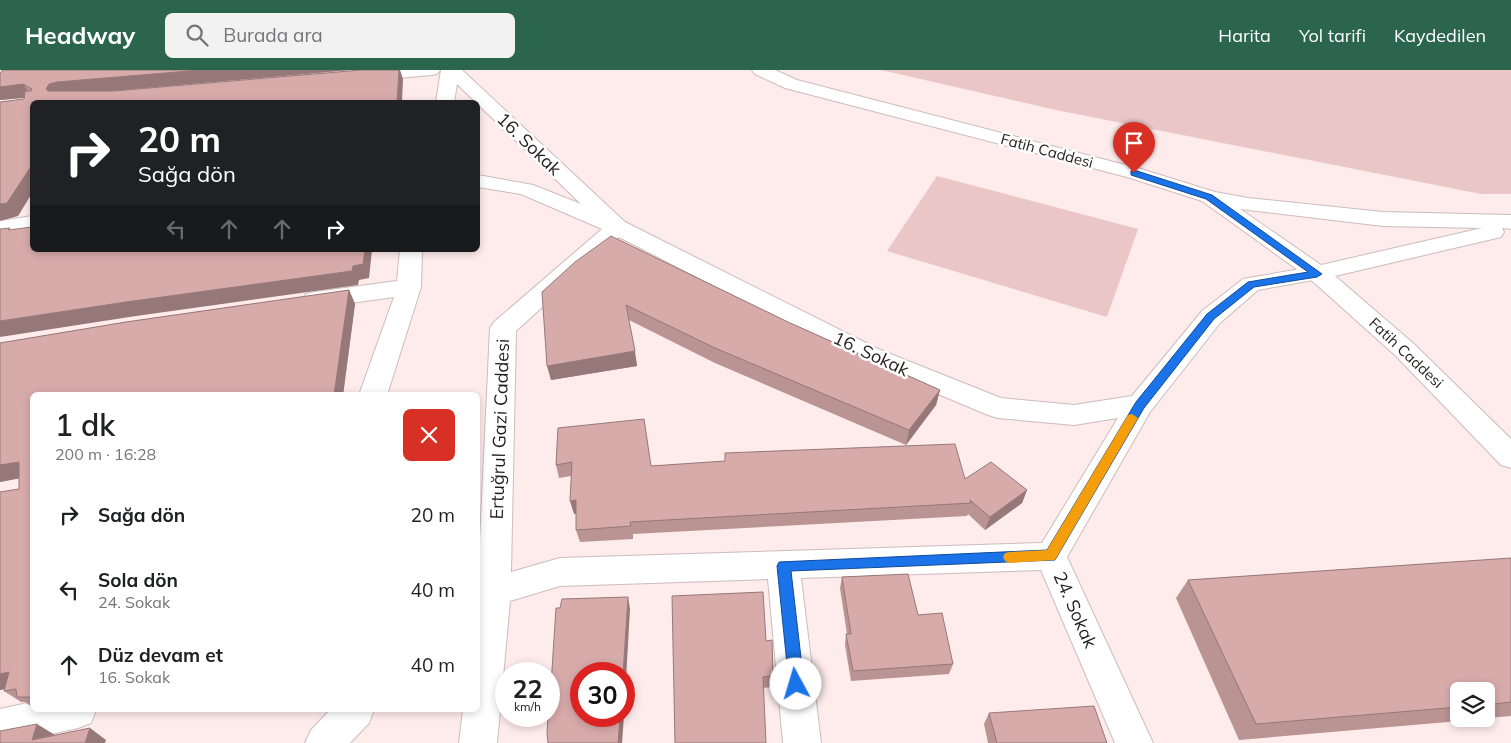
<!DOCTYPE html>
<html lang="tr">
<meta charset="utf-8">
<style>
:root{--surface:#fff;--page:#f2f2f2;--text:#202124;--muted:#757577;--accent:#2c654e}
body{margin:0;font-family:Mulish,sans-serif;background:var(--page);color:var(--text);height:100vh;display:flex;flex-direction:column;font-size:19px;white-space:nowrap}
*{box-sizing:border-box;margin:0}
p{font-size:16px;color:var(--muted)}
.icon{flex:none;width:28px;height:28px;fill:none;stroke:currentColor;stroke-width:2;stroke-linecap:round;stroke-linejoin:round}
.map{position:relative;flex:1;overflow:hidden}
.side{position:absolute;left:30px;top:322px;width:450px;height:320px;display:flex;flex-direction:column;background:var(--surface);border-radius:8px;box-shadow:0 2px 8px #0003}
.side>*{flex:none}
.banner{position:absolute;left:30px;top:30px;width:450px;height:152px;border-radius:8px;box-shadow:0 2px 8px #0003;background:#202124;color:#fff;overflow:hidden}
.buttons{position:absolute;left:1450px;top:612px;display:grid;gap:10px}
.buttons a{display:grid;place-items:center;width:45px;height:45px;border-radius:8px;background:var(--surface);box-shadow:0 2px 8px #0003;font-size:25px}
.speed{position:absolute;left:495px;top:592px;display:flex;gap:10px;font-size:25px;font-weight:700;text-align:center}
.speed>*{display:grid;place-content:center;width:65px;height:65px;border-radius:50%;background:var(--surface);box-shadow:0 2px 8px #0003;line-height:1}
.speed small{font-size:12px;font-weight:400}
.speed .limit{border:8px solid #d22;background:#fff;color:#111}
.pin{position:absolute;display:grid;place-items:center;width:42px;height:42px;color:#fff;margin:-51px -21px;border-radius:50% 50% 50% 0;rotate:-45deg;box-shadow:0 0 5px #0007}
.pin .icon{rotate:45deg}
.me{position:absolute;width:55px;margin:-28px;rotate:354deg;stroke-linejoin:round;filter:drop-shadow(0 0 4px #0008)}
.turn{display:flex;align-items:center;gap:18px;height:105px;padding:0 25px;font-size:22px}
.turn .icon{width:65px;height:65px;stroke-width:2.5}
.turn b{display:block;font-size:35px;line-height:42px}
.lanes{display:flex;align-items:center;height:48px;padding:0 25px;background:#0003;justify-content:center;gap:25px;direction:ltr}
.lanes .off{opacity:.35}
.round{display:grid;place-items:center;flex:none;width:52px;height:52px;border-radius:8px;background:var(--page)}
.head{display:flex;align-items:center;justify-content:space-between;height:85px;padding:0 25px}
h1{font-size:30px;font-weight:600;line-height:38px}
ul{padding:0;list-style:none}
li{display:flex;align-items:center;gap:15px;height:75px;padding:0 25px}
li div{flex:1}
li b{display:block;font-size:19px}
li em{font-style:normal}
header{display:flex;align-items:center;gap:30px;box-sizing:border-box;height:70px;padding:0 25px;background:var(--accent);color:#fff}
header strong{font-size:24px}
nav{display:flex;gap:28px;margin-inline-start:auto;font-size:18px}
.search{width:350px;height:45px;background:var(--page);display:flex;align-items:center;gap:12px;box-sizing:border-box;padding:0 18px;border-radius:8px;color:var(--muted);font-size:19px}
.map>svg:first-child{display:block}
</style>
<header>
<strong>Headway</strong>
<div class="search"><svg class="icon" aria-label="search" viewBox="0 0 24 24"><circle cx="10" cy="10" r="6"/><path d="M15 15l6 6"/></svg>Burada ara</div>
<nav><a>Harita</a><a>Yol tarifi</a><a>Kaydedilen</a></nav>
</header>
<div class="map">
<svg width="1511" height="673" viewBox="0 0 1511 673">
<rect width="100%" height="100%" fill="#feebeb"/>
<path fill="#eac6c6" d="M 881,0 L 1511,0 L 1511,124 L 1481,124 L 1056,40 Z
M 937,106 L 1138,159 L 1107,247 L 887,181 Z"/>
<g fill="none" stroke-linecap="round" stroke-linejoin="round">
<g stroke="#cdbcbc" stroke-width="2">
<path id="minor" d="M 440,0 L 437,4 L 431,5 L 365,11 L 359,10 L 356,6 L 359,2 L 373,0 Z
M 441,0 L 462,0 L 625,152 L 878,279 L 1001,328 L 1074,335 L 1132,326 L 1202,241 L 1243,209 L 1317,196 L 1325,198 L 1329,203 L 1325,208 L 1258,220 L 1220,253 L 1150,342 L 1067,487 L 1153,673 L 1115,673 L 1041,500 L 801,508 L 821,673 L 783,673 L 768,509 L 560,516 L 510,531 L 497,673 L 459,673 L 463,640 L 478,640 L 478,513 L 490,258 L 494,252 L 602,159 L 521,124 L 478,117 L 478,105 L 533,115 L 581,134 L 457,14 L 454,32 L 436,32 ZM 619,167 L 860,291 L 988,345 L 998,348 L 1074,355 L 1118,348 L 1042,473 L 560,488 L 511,502 L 516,261 Z
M 32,146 L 32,159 L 0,165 L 0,151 Z
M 400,180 L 422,180 L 421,217 L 387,325 L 359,325 L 394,227 L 315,238 L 306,236 L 303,230 L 306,224 L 315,222 L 397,211 Z
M 32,632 L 32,640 L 96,640 L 91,653 L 78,658 L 11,673 L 0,673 L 0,639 Z
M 330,640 L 374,640 L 369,653 L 350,673 L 305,673 L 311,660 Z"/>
</g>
<g stroke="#cdbcbc" stroke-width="2">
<path id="tertiary" d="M 752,0 L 775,0 L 797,10 L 1141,99 L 1215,122 L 1248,128 L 1383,142 L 1511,145 L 1511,159 L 1502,158 L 1504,162 L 1501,167 L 1335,206 L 1414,274 L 1511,369 L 1511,398 L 1501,395 L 1396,286 L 1309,208 L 1202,131 L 1127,107 L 785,18 L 755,4 ZM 1240,139 L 1383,156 L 1482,158 L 1321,195 Z"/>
</g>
<use href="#minor" fill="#fff" fill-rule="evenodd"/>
<use href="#tertiary" fill="#fff" fill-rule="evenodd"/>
</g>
<path fill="#ba9393" d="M 3,0 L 350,0 L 111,21 L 403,9 L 32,32 L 32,123 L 18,146 L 24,28 L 0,30 L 0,3 Z
M 349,220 L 355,234 L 343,325 L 32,325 L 32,637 L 25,632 L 21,632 L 4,621 L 5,619 L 0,620 L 0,422 L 19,419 L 19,408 L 0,412 L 0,273 L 126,252 Z
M 542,222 L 788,252 L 940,320 L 936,335 L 906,375 L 715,293 L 629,250 L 637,296 L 551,310 Z
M 558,358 L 651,396 L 965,409 L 1027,420 L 1022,433 L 985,460 L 968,444 L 967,446 L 633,464 L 633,469 L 580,472 L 576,460 L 576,444 L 574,444 L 571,406 L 559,408 L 556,395 Z
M 1511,488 L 1511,646 L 1486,648 L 1486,621 L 1459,621 L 1459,649 L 1483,649 L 1239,670 L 1176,528 L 1188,510 Z
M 842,507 L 918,545 L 953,594 L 949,604 L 851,611 L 845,575 L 846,564 L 847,564 L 840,518 Z
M 766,571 L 773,606 L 772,617 L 763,618 L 675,673 Z
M 989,643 L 1107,673 L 988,673 L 984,654 Z"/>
<path fill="#977878" d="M 201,0 L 350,0 L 65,25 L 54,32 L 46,19 L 49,14 L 57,12 Z
M 399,0 L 400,0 L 403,9 L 402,32 L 397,32 Z
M 23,14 L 32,27 L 0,30 L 0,17 Z
M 32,95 L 32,123 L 18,146 L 0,151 L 0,134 Z
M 365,180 L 372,180 L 369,208 L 359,210 L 358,215 L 136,246 L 0,267 L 0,251 L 353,196 Z
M 349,220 L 355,234 L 343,325 L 334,325 Z
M 635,281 L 637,296 L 551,310 L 547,296 Z
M 940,320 L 936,335 L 906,375 L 909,360 Z
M 19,392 L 32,406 L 0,412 L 0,395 Z
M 1027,420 L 1022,433 L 985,460 L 990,447 Z
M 576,430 L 579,443 L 574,444 L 570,431 Z
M 628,527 L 630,539 L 624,644 L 624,604 L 623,604 Z
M 9,602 L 26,614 L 0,620 L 0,604 Z
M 620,646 L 624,646 L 622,673 L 618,673 Z
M 37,654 L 55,665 L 32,670 Z
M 90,658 L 106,670 L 105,673 L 85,673 Z"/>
<path fill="#d8abab" stroke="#977878" d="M 3,0 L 201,0 L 57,12 L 49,14 L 46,19 L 48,21 L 114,21 L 361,0 L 399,0 L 397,32 L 32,32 L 32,95 L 7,133 L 0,134 L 0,32 L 24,29 L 25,21 L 31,21 L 32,19 L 23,14 L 0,17 L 0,3 Z
M 32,157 L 32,180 L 365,180 L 363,194 L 353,196 L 352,201 L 126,232 L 0,251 L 0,159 L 10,158 L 8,160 Z
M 611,166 L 788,252 L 940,320 L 909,360 L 715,278 L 626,235 L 635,281 L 547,296 L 542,222 L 575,192 Z
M 349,220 L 334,325 L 32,325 L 32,627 L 17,627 L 16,619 L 4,621 L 9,602 L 0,604 L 0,422 L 19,419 L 19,392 L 0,395 L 0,273 L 126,252 Z
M 644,349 L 651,396 L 725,391 L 725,383 L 955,374 L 965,409 L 991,392 L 1027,420 L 990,447 L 970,430 L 971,433 L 630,452 L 631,456 L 576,460 L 576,430 L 570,431 L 572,392 L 556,395 L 558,358 Z
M 1511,488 L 1511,632 L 1486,635 L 1486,621 L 1459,621 L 1459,637 L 1256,654 L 1188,510 Z
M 908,504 L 918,545 L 942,543 L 953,594 L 853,601 L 846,564 L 851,564 L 842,507 Z
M 763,522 L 766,571 L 772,570 L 773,606 L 763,607 L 766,673 L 675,673 L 672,526 Z
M 628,527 L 623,604 L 581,604 L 581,646 L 620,646 L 618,673 L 548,673 L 547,663 L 548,646 L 549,646 L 556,538 L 560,538 L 562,529 Z
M 1094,636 L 1107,673 L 997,673 L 989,643 Z
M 37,654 L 32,670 L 90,658 L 85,673 L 0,673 L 0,661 Z"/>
<path fill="#1a73e8" stroke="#114b97" d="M 1131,101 L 1137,101 L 1212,125 L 1322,204 L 1317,207 L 1254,217 L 1214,249 L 1144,338 L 1055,490 L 791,501 L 804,614 L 801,619 L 796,621 L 791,619 L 789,614 L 777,496 L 779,492 L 1047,480 L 1136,332 L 1207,244 L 1248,212 L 1308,202 L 1206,129 L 1131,105 Z"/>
<path fill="#f59e0b" d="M 1132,344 L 1138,348 L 1055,490 L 1010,493 L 1005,491 L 1003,487 L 1005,483 L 1010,482 L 1047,480 L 1128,345 Z"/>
<g text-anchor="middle" stroke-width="5" stroke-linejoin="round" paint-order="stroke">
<g font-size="15" fill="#241d1d" stroke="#fefefe">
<text transform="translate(1047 81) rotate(15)" y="5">Fatih Caddesi</text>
<text transform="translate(1406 283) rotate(43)" y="5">Fatih Caddesi</text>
</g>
<g font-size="18" fill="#241d1d" stroke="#fefefe">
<text transform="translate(529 74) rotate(44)" y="6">16. Sokak</text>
<text transform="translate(871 284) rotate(25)" y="6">16. Sokak</text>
<text transform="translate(500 359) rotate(-88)" y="6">Ertuğrul Gazi Caddesi</text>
<text transform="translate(1075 540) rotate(66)" y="6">24. Sokak</text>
</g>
</g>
</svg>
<div class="buttons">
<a><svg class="icon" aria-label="layers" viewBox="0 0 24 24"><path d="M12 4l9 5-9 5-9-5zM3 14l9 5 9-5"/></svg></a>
</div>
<div class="speed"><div>22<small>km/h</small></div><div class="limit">30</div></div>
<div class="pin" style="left:1134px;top:103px;background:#d93025"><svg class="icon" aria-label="arrive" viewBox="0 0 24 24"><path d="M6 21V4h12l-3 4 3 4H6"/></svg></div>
<svg class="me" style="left:796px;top:614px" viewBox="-20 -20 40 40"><circle r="19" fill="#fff"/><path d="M0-13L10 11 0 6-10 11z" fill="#1a73e8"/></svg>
<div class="banner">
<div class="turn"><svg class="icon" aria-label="right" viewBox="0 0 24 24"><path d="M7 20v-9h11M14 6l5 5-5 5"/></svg><div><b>20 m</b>Sağa dön</div></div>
<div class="lanes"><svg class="icon off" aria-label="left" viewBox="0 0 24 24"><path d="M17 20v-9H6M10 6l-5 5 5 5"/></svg><svg class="icon off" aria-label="ahead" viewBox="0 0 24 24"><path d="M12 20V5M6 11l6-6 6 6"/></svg><svg class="icon off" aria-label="ahead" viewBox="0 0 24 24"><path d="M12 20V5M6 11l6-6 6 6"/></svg><svg class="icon" aria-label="right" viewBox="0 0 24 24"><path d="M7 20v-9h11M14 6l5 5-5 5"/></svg></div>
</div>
<section class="side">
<div class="head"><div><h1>1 dk</h1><p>200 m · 16:28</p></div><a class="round" style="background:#d93025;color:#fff"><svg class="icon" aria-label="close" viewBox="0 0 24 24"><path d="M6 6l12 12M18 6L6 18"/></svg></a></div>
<ul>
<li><svg class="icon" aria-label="right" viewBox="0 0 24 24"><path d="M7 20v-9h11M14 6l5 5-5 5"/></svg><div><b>Sağa dön</b></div><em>20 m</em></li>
<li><svg class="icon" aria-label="left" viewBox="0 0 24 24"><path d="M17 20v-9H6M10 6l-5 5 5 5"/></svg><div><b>Sola dön</b><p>24. Sokak</p></div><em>40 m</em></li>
<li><svg class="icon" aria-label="ahead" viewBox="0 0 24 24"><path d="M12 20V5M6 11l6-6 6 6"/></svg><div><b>Düz devam et</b><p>16. Sokak</p></div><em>40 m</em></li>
</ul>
</section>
</div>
